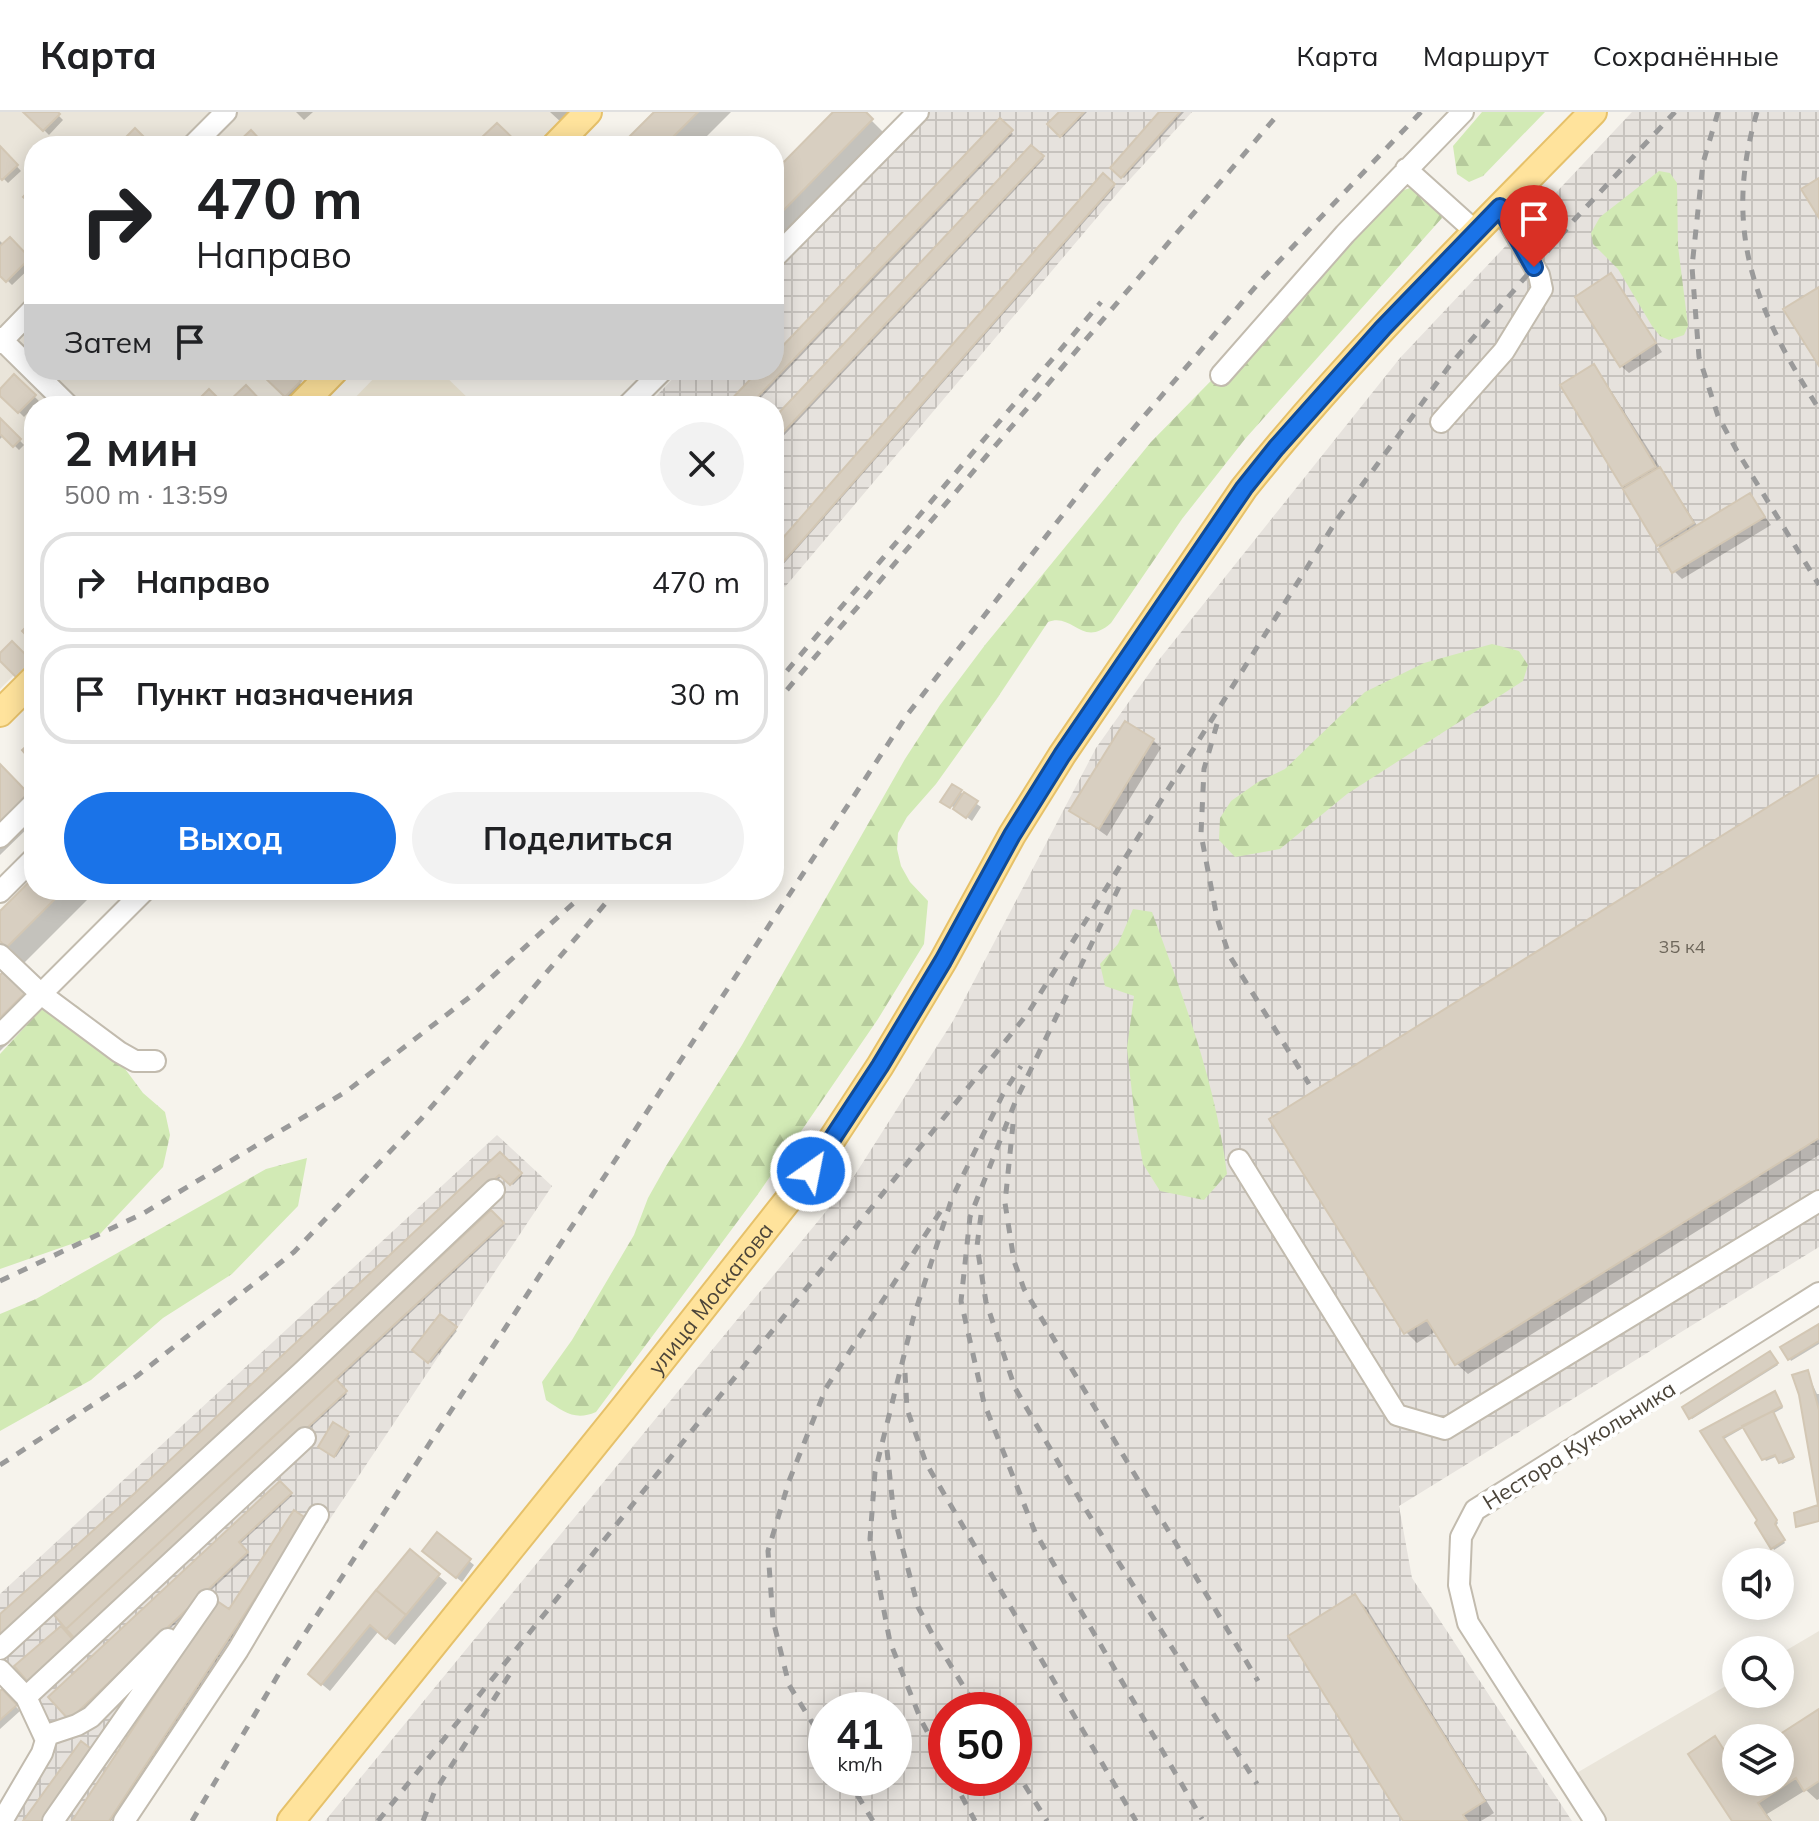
<!DOCTYPE html>
<html lang="ru">
<meta charset="utf-8">
<style>
:root{--surface:#fff;--page:#f2f2f2;--text:#202124;--muted:#757577;--line:#e0e0e0;--accent:#1a73e8}
body{margin:0;font-family:Mulish,sans-serif;background:var(--page);color:var(--text);height:100vh;display:flex;flex-direction:column;font-size:30px;white-space:nowrap}
*{box-sizing:border-box;margin:0}
p{font-size:26px;color:var(--muted)}
.icon{flex:none;width:44px;height:44px;fill:none;stroke:currentColor;stroke-width:2;stroke-linecap:round;stroke-linejoin:round}
.map{position:relative;flex:1;overflow:hidden}
.sheet{position:absolute;left:24px;top:284px;width:760px;height:504px;display:flex;flex-direction:column;background:var(--surface);border-radius:32px;box-shadow:0 4px 20px #0003}
.sheet>*{flex:none}
.guide{position:absolute;left:24px;top:24px;width:760px;height:244px;border-radius:32px;box-shadow:0 4px 20px #0003;background:#fff;color:var(--text);overflow:hidden}
.controls{position:absolute;left:1722px;top:1436px;display:grid;gap:16px}
.controls a{display:grid;place-items:center;width:72px;height:72px;border-radius:50%;background:var(--surface);box-shadow:0 4px 20px #0003;font-size:40px}
.speed{position:absolute;left:808px;top:1580px;display:flex;gap:16px;font-size:40px;font-weight:700;text-align:center}
.speed>*{display:grid;place-content:center;width:104px;height:104px;border-radius:50%;background:var(--surface);box-shadow:0 4px 20px #0003;line-height:1}
.speed small{font-size:20px;font-weight:400}
.speed .limit{border:12px solid #d22;background:#fff;color:#111}
.pin{position:absolute;display:grid;place-items:center;width:68px;height:68px;color:#fff;margin:-82px -34px;border-radius:50% 50% 50% 0;rotate:-45deg;box-shadow:0 0 8px #0007}
.pin .icon{rotate:45deg}
.me{position:absolute;width:88px;margin:-44px;rotate:33deg;stroke-linejoin:round;filter:drop-shadow(0 0 6px #0008)}
.turn{display:flex;align-items:center;gap:28px;height:168px;padding:0 40px;font-size:36px}
.turn .icon{width:104px;height:104px;stroke-width:2.5}
.turn b{display:block;font-size:56px;line-height:68px}
.then{display:flex;align-items:center;height:76px;padding:0 40px;background:#0003;gap:16px;font-size:30px}
.round{display:grid;place-items:center;flex:none;width:84px;height:84px;border-radius:42px;background:var(--page)}
.overview{display:flex;align-items:center;justify-content:space-between;height:136px;padding:0 40px}
h1{font-size:48px;font-weight:700;line-height:60px}
.primary-button{display:flex;gap:16px;margin-top:auto;padding:16px 40px}
.primary-button a{flex:1;height:92px;border-radius:48px;background:var(--accent);color:#fff;font-size:32px;font-weight:700;line-height:92px;text-align:center}
.primary-button a+a{background:var(--page);color:var(--text)}
ul{padding:0;list-style:none}
li{display:flex;align-items:center;gap:24px;height:100px;margin:0 16px 12px;padding:0 24px;border:4px solid var(--line);border-radius:32px}
li div{flex:1}
li b{display:block;font-size:30px}
li em{font-style:normal}
header{display:flex;align-items:center;gap:48px;box-sizing:border-box;height:112px;padding:0 40px;background:var(--surface);border-bottom:2px solid var(--line)}
header strong{font-size:38px}
nav{display:flex;gap:44px;margin-inline-start:auto;font-size:28px}
.map>svg:first-child{display:block}
</style>
<header>
<strong>Карта</strong>
<nav><a>Карта</a><a>Маршрут</a><a>Сохранённые</a></nav>
</header>
<div class="map">
<svg width="1819" height="1709" viewBox="0 0 1819 1709">
<defs>
<pattern id="industrial-grid" width="8" height="8" patternUnits="userSpaceOnUse" patternTransform="scale(2)"><rect width="8" height="8" fill="#e6e2dd"/><path d="M0 4h8M4 0v8" fill="none" stroke="#c7c3be"/></pattern>
<pattern id="forest-firs" width="22" height="20" patternUnits="userSpaceOnUse" patternTransform="scale(2)"><rect width="22" height="20" fill="#d2eab5"/><path d="M5 1l3.5 6h-7zM16 11l3.5 6h-7z" fill="#b6ca9c"/></pattern>
</defs>
<rect width="100%" height="100%" fill="#f6f3ec"/>
<path fill="#eae5da" fill-rule="evenodd" d="M 0,0 L 574,0 L 540,34 L 34,34 L 34,258 L 317,258 L 281,294 L 34,294 L 34,543 L 0,577 Z
M 1819,1519 L 1819,1709 L 1594,1709 L 1568,1666 L 1736,1568 L 1736,1582 L 1780,1582 L 1780,1542 ZM 1736,1626 L 1780,1626 L 1780,1670 L 1736,1670 Z"/>
<path fill="url(#industrial-grid)" fill-rule="evenodd" d="M 929,0 L 1192,0 L 1121,77 L 785,475 L 774,466 L 774,294 L 647,294 L 681,258 L 774,258 L 774,161 Z
M 1632,0 L 1819,0 L 1819,1135 L 1399,1394 L 1412,1466 L 1572,1709 L 325,1709 L 851,1069 L 953,909 L 1096,636 L 1158,549 L 1400,246 ZM 826,1598 L 894,1598 L 894,1666 L 826,1666 ZM 946,1598 L 1014,1598 L 1014,1666 L 946,1666 Z
M 497,1023 L 552,1074 L 330,1407 L 135,1709 L 0,1709 L 0,1697 L 35,1634 L 24,1595 L 0,1570 L 0,1482 Z"/>
<path fill="#efe8d6" d="M 382,258 L 439,258 L 476,294 L 347,294 Z"/>
<path fill="url(#forest-firs)" d="M 1482,0 L 1545,0 L 1483,64 L 1469,70 L 1457,62 L 1453,34 Z
M 1659,59 L 1670,61 L 1677,71 L 1678,134 L 1688,214 L 1684,223 L 1669,228 L 1660,224 L 1652,214 L 1618,157 L 1593,132 L 1591,121 L 1600,105 Z
M 1410,76 L 1439,98 L 1442,106 L 1245,327 L 1182,407 L 1111,511 C 1082,537 1073,500 1048,510 L 996,588 L 936,672 L 907,705 L 898,721 L 897,737 L 901,754 L 910,770 L 928,789 L 924,832 L 878,907 L 758,1082 L 596,1300 C 575,1309 564,1300 546,1288 L 542,1270 L 572,1228 L 634,1123 L 648,1086 L 666,1054 L 742,933 L 905,647 L 940,593 L 985,533 L 1151,330 L 1395,81 Z
M 1492,532 L 1519,539 L 1528,553 L 1523,569 L 1347,682 L 1280,737 L 1235,745 L 1219,728 L 1220,706 L 1231,689 L 1258,670 L 1285,657 L 1365,580 L 1424,551 Z
M 1133,797 L 1152,800 C 1183,885 1216,971 1227,1062 L 1204,1088 L 1160,1079 L 1143,1052 L 1135,1008 L 1127,936 L 1134,884 L 1105,874 L 1100,852 L 1118,832 Z
M 59,883 L 79,895 L 143,981 L 165,1000 L 170,1023 L 163,1055 L 100,1122 L 0,1157 L 0,942 L 36,903 Z
M 307,1046 L 298,1094 L 232,1162 L 163,1206 L 91,1268 L 0,1319 L 0,1202 L 36,1187 L 266,1057 Z"/>
<path fill="#0003" d="M 26,0 L 55,0 L 63,8 L 49,23 Z
M 296,0 L 313,0 L 304,8 Z
M 550,0 L 572,0 L 562,11 Z
M 657,0 L 731,0 L 697,34 L 639,34 Z
M 836,0 L 863,0 L 888,25 L 774,141 L 774,63 Z
M 1062,0 L 1087,0 L 1063,25 L 1050,12 Z
M 1162,0 L 1184,0 L 1124,66 L 1112,56 Z
M 1000,9 L 1013,22 L 753,294 L 728,294 L 762,258 L 774,258 L 774,245 Z
M 1031,35 L 1044,47 L 774,334 L 774,309 Z
M 0,36 L 21,59 L 8,71 L 0,63 Z
M 1103,64 L 1115,75 L 780,456 L 774,451 L 774,439 Z
M 10,128 L 34,152 L 12,173 L 0,161 L 0,129 L 4,133 Z
M 1611,164 L 1618,172 L 1662,240 L 1629,261 L 1621,254 Z
M 1593,255 L 1601,263 L 1698,415 L 1750,383 L 1771,413 L 1682,467 L 1674,459 L 1562,274 Z
M 270,258 L 287,258 L 304,275 L 291,289 L 265,263 Z
M 14,265 L 39,289 L 24,305 L 0,281 Z
M 0,308 L 24,333 L 19,338 L 4,323 L 0,327 Z
M 1153,628 L 1161,636 L 1107,724 L 1072,699 Z
M 0,655 L 34,689 L 34,710 L 0,743 Z
M 1819,666 L 1819,1043 L 1468,1262 L 1457,1252 L 1436,1219 L 1417,1231 L 1406,1220 Z
M 953,675 L 981,695 L 972,709 L 954,695 L 944,692 Z
M 34,768 L 34,778 L 97,778 L 24,851 L 0,826 L 0,802 Z
M 4,862 L 41,898 L 0,939 L 0,866 Z
M 500,1042 L 522,1064 L 513,1073 L 503,1063 L 148,1395 L 0,1505 L 136,1382 Z
M 491,1100 L 504,1114 L 336,1270 L 347,1282 L 80,1529 L 57,1503 Z
M 441,1205 L 457,1219 L 431,1251 L 415,1237 Z
M 1819,1214 L 1819,1232 L 1791,1249 L 1790,1247 Z
M 1772,1243 L 1778,1253 L 1692,1307 L 1691,1306 Z
M 1807,1260 L 1817,1282 L 1819,1282 L 1819,1390 Z
M 1776,1283 L 1783,1296 L 1774,1301 L 1794,1347 L 1782,1352 L 1778,1344 L 1766,1349 L 1745,1315 L 1724,1327 L 1778,1411 L 1775,1415 L 1785,1431 L 1774,1438 L 1759,1408 L 1703,1320 Z
M 348,1322 L 350,1324 L 336,1345 L 322,1336 Z
M 280,1371 L 292,1384 L 239,1433 L 249,1443 L 72,1608 L 51,1585 Z
M 308,1410 L 111,1709 L 75,1709 L 229,1499 Z
M 437,1423 L 474,1453 L 462,1470 L 429,1444 Z
M 410,1440 L 447,1471 L 395,1533 L 378,1520 L 330,1579 L 318,1569 Z
M 1355,1485 L 1366,1495 L 1494,1701 L 1481,1709 L 1406,1709 Z
M 2,1579 L 20,1599 L 0,1617 L 0,1581 Z
M 1819,1600 L 1819,1687 L 1817,1688 L 1806,1678 L 1767,1702 L 1772,1709 L 1734,1709 L 1715,1627 L 1736,1653 L 1736,1670 L 1780,1670 L 1780,1626 L 1778,1626 Z"/>
<path fill="#d8cfc1" stroke="#d3c7b4" stroke-width="2" d="M 23,0 L 58,0 L 60,2 L 43,19 Z
M 654,0 L 698,0 L 664,34 L 637,34 L 628,26 Z
M 833,0 L 866,0 L 873,7 L 774,108 L 774,60 Z
M 1059,0 L 1084,0 L 1060,25 L 1047,12 Z
M 1159,0 L 1180,0 L 1121,66 L 1110,56 Z
M 1000,6 L 1013,18 L 749,294 L 725,294 L 759,258 L 774,258 L 774,243 Z
M 497,11 L 521,34 L 487,34 L 480,27 Z
M 135,16 L 153,34 L 118,33 Z
M 251,18 L 266,34 L 234,34 Z
M 1031,33 L 1044,44 L 774,330 L 774,306 Z
M 0,34 L 18,53 L 2,68 L 0,66 Z
M 1103,61 L 1115,72 L 778,456 L 774,453 L 774,436 Z
M 1819,66 L 1819,106 L 1801,77 Z
M 34,73 L 34,95 L 23,85 Z
M 10,125 L 30,146 L 6,170 L 0,164 L 0,134 Z
M 1611,161 L 1656,231 L 1620,255 L 1575,185 Z
M 1819,175 L 1819,254 L 1783,197 Z
M 1594,252 L 1656,355 L 1622,375 L 1560,273 Z
M 267,258 L 290,258 L 301,269 L 285,285 L 262,263 Z
M 14,262 L 36,283 L 18,301 L 0,284 L 0,277 Z
M 246,273 L 266,294 L 233,294 L 229,289 Z
M 209,277 L 226,294 L 202,294 L 197,289 Z
M 0,306 L 21,327 L 13,335 L 0,322 Z
M 1660,355 L 1694,411 L 1657,434 L 1623,377 Z
M 1750,381 L 1765,405 L 1672,461 L 1658,437 Z
M 34,507 L 34,531 L 22,519 Z
M 12,529 L 33,550 L 17,566 L 0,549 L 0,541 Z
M 1125,609 L 1154,627 L 1099,717 L 1069,699 Z
M 34,627 L 34,652 L 22,638 Z
M 0,652 L 29,682 L 0,710 Z
M 1819,663 L 1819,1026 L 1455,1253 L 1427,1208 L 1404,1222 L 1269,1007 Z
M 952,672 L 962,678 L 950,696 L 940,690 Z
M 964,680 L 978,689 L 966,706 L 953,697 Z
M 34,765 L 34,778 L 64,778 L 6,836 L 0,829 L 0,799 Z
M 4,859 L 26,880 L 0,906 L 0,863 Z
M 500,1040 L 522,1061 L 510,1073 L 499,1063 L 146,1393 L 0,1524 L 0,1502 L 135,1381 Z
M 491,1098 L 504,1111 L 66,1517 L 54,1503 Z
M 440,1202 L 457,1215 L 428,1251 L 412,1238 Z
M 1819,1212 L 1819,1229 L 1788,1248 L 1780,1235 Z
M 1770,1239 L 1778,1251 L 1689,1307 L 1682,1295 Z
M 1808,1258 L 1819,1298 L 1819,1409 L 1796,1415 L 1794,1401 L 1818,1393 L 1799,1283 L 1792,1263 Z
M 336,1267 L 347,1279 L 77,1529 L 66,1517 Z
M 1775,1279 L 1782,1294 L 1723,1325 L 1777,1408 L 1775,1412 L 1785,1428 L 1771,1437 L 1755,1411 L 1757,1408 L 1700,1319 Z
M 1773,1299 L 1794,1345 L 1779,1351 L 1775,1343 L 1762,1348 L 1742,1314 Z
M 333,1310 L 349,1320 L 334,1345 L 318,1335 Z
M 280,1369 L 292,1381 L 239,1430 L 248,1440 L 69,1608 L 48,1585 Z
M 294,1398 L 307,1407 L 109,1709 L 72,1709 L 217,1489 L 229,1497 Z
M 437,1420 L 471,1447 L 456,1466 L 422,1439 Z
M 410,1437 L 440,1462 L 406,1503 L 376,1478 Z
M 376,1478 L 406,1503 L 386,1527 L 370,1513 L 321,1573 L 308,1562 Z
M 1355,1482 L 1485,1689 L 1463,1703 L 1467,1709 L 1403,1709 L 1288,1524 Z
M 61,1514 L 75,1530 L 28,1570 L 14,1554 Z
M 2,1577 L 17,1593 L 0,1608 L 0,1579 Z
M 1819,1597 L 1819,1669 L 1804,1679 L 1796,1666 L 1758,1691 L 1770,1709 L 1732,1709 L 1688,1642 L 1715,1624 L 1733,1652 L 1736,1651 L 1736,1670 L 1780,1670 L 1780,1626 L 1774,1626 Z
M 81,1629 L 94,1639 L 43,1709 L 23,1709 Z"/>
<g fill="none" stroke-linecap="round" stroke-linejoin="round">
<g stroke="#c2bbae" stroke-width="24">
<path id="minor" d="M 192,34 L 226,0
M 1406,57 L 1476,120
M 774,146 L 918,0
M 0,226 L 69,294
M 0,231 L 34,196
M 1221,263 L 1345,122 L 1463,0
M 627,294 L 663,258
M 1441,310 L 1504,239 L 1542,177 L 1539,163 L 1500,95
M 0,725 L 34,691
M 0,780 L 34,746
M 0,843 L 41,882 L 119,940 L 135,949 L 155,949
M 0,923 L 145,778
M 1239,1048 L 1397,1303 L 1445,1317 L 1819,1089
M 0,1537 L 303,1259 L 494,1078
M 0,1558 L 26,1585 L 46,1628 L 42,1641 L 2,1709
M 26,1585 L 305,1326
M 44,1624 L 77,1613 L 91,1605 L 168,1527
M 53,1709 L 207,1488
M 124,1709 L 238,1538 L 318,1403
M 1595,1709 L 1468,1511 L 1459,1473 L 1461,1425 L 1475,1398 L 1819,1181"/>
</g>
<g stroke="#e6c16a" stroke-width="30">
<g id="major">
<path d="M 555,34 L 588,0"/>
<path d="M 300,294 L 335,258"/>
<path d="M 0,601 L 34,567"/>
<path id="s1" d="M 291,1709 L 623,1297 L 811,1059 L 880,954 L 943,849 L 1012,723 L 1062,643 L 1244,376 C 1351,242 1474,122 1593,0"/>
</g>
</g>
<use href="#minor" stroke="#fff" stroke-width="20"/>
<use href="#major" stroke="#ffe39c" stroke-width="26"/>
<path stroke="#9a9a9a" stroke-width="5" stroke-dasharray="10 10" stroke-linecap="butt" d="M 1718,0 L 1703,51 L 1692,155 L 1699,245 L 1718,304 L 1737,339 L 1819,473
M 1757,0 C 1722,119 1755,197 1819,297
M 774,574 L 1101,190
M 774,593 L 1280,0
M 1217,612 L 1204,657 L 1201,722 L 1217,806 L 1229,843 L 1309,972
M 1119,775 L 1016,988 L 970,1105 L 961,1189 L 984,1291 L 1035,1420 L 1202,1707
M 1013,1012 L 1005,1091 L 1014,1149 L 1024,1177 L 1258,1569
M 981,1103 L 977,1134 L 986,1190 L 1015,1276 L 1083,1393 L 1257,1672
M 0,1169 L 144,1101 L 347,979 L 471,884 L 588,778
M 905,1261 L 907,1297 L 926,1351 L 1136,1709
M 887,1338 L 894,1404 L 918,1495 L 937,1531 L 978,1598
M 0,1353 L 137,1264 L 294,1140 L 421,1007 L 617,778
M 826,1633 L 789,1573 L 773,1508 L 768,1439 L 789,1369 L 826,1276 L 942,1097
M 946,1655 L 921,1608 L 890,1530 L 870,1427 L 875,1360 L 913,1207 L 952,1086 L 1003,982 L 1021,954
M 1014,1656 L 1047,1709
M 847,1666 L 873,1709
M 952,1666 L 975,1709
M 192,1709 L 281,1558 L 907,603 L 1096,360 L 1263,166 L 1421,0
M 378,1709 L 1028,901 L 1338,406 L 1450,253 L 1575,107 L 1675,0
M 423,1709 L 434,1681 L 513,1557"/>
</g>
<g fill="none" stroke-linecap="round" stroke-linejoin="round">
<g stroke="#114b97" stroke-width="20">
<path id="route" d="M 811,1059 L 880,954 L 943,849 L 1012,723 L 1062,643 L 1244,376 L 1276,336 L 1383,216 L 1500,95 L 1534,155"/>
</g>
<use href="#route" stroke="#1a73e8" stroke-width="14"/>
</g>
<g text-anchor="middle" stroke-width="8" stroke-linejoin="round" paint-order="stroke">
<g font-size="18" fill="#6e675b">
<text x="1682" y="841">35 к4</text>
</g>
<g font-size="22" fill="#4b4439" stroke="#fff">
<text dy="8" stroke="none"><textPath href="#s1" startOffset="670">улица Москатова</textPath></text>
<text transform="translate(1579 1333) rotate(-32)" y="8">Нестора Кукольника</text>
</g>
</g>
</svg>
<div class="controls">
<a><svg class="icon" aria-label="sound" viewBox="0 0 24 24"><path d="M4 9h4l5-4v14l-5-4H4zM17 9q2 3 0 6"/></svg></a>
<a><svg class="icon" aria-label="search" viewBox="0 0 24 24"><circle cx="10" cy="10" r="6"/><path d="M15 15l6 6"/></svg></a>
<a><svg class="icon" aria-label="layers" viewBox="0 0 24 24"><path d="M12 4l9 5-9 5-9-5zM3 14l9 5 9-5"/></svg></a>
</div>
<div class="speed"><div>41<small>km/h</small></div><div class="limit">50</div></div>
<div class="pin" style="left:1534px;top:155px;background:#d93025"><svg class="icon" aria-label="arrive" viewBox="0 0 24 24"><path d="M6 21V4h12l-3 4 3 4H6"/></svg></div>
<svg class="me" style="left:811px;top:1059px" viewBox="-20 -20 40 40"><circle r="17" fill="#1a73e8" stroke="#fff" stroke-width="3"/><path d="M0-11L8 9 0 5-8 9z" fill="#fff"/></svg>
<div class="guide">
<div class="turn"><svg class="icon" aria-label="right" viewBox="0 0 24 24"><path d="M7 20v-9h11M14 6l5 5-5 5"/></svg><div><b>470 m</b>Направо</div></div>
<div class="then">Затем<svg class="icon" aria-label="arrive" viewBox="0 0 24 24"><path d="M6 21V4h12l-3 4 3 4H6"/></svg></div>
</div>
<section class="sheet">
<div class="overview"><div><h1>2 мин</h1><p>500 m · 13:59</p></div><a class="round"><svg class="icon" aria-label="close" viewBox="0 0 24 24"><path d="M6 6l12 12M18 6L6 18"/></svg></a></div>
<ul>
<li><svg class="icon" aria-label="right" viewBox="0 0 24 24"><path d="M7 20v-9h11M14 6l5 5-5 5"/></svg><div><b>Направо</b></div><em>470 m</em></li>
<li><svg class="icon" aria-label="arrive" viewBox="0 0 24 24"><path d="M6 21V4h12l-3 4 3 4H6"/></svg><div><b>Пункт назначения</b></div><em>30 m</em></li>
</ul>
<div class="primary-button"><a>Выход</a><a>Поделиться</a></div>
</section>
</div>
